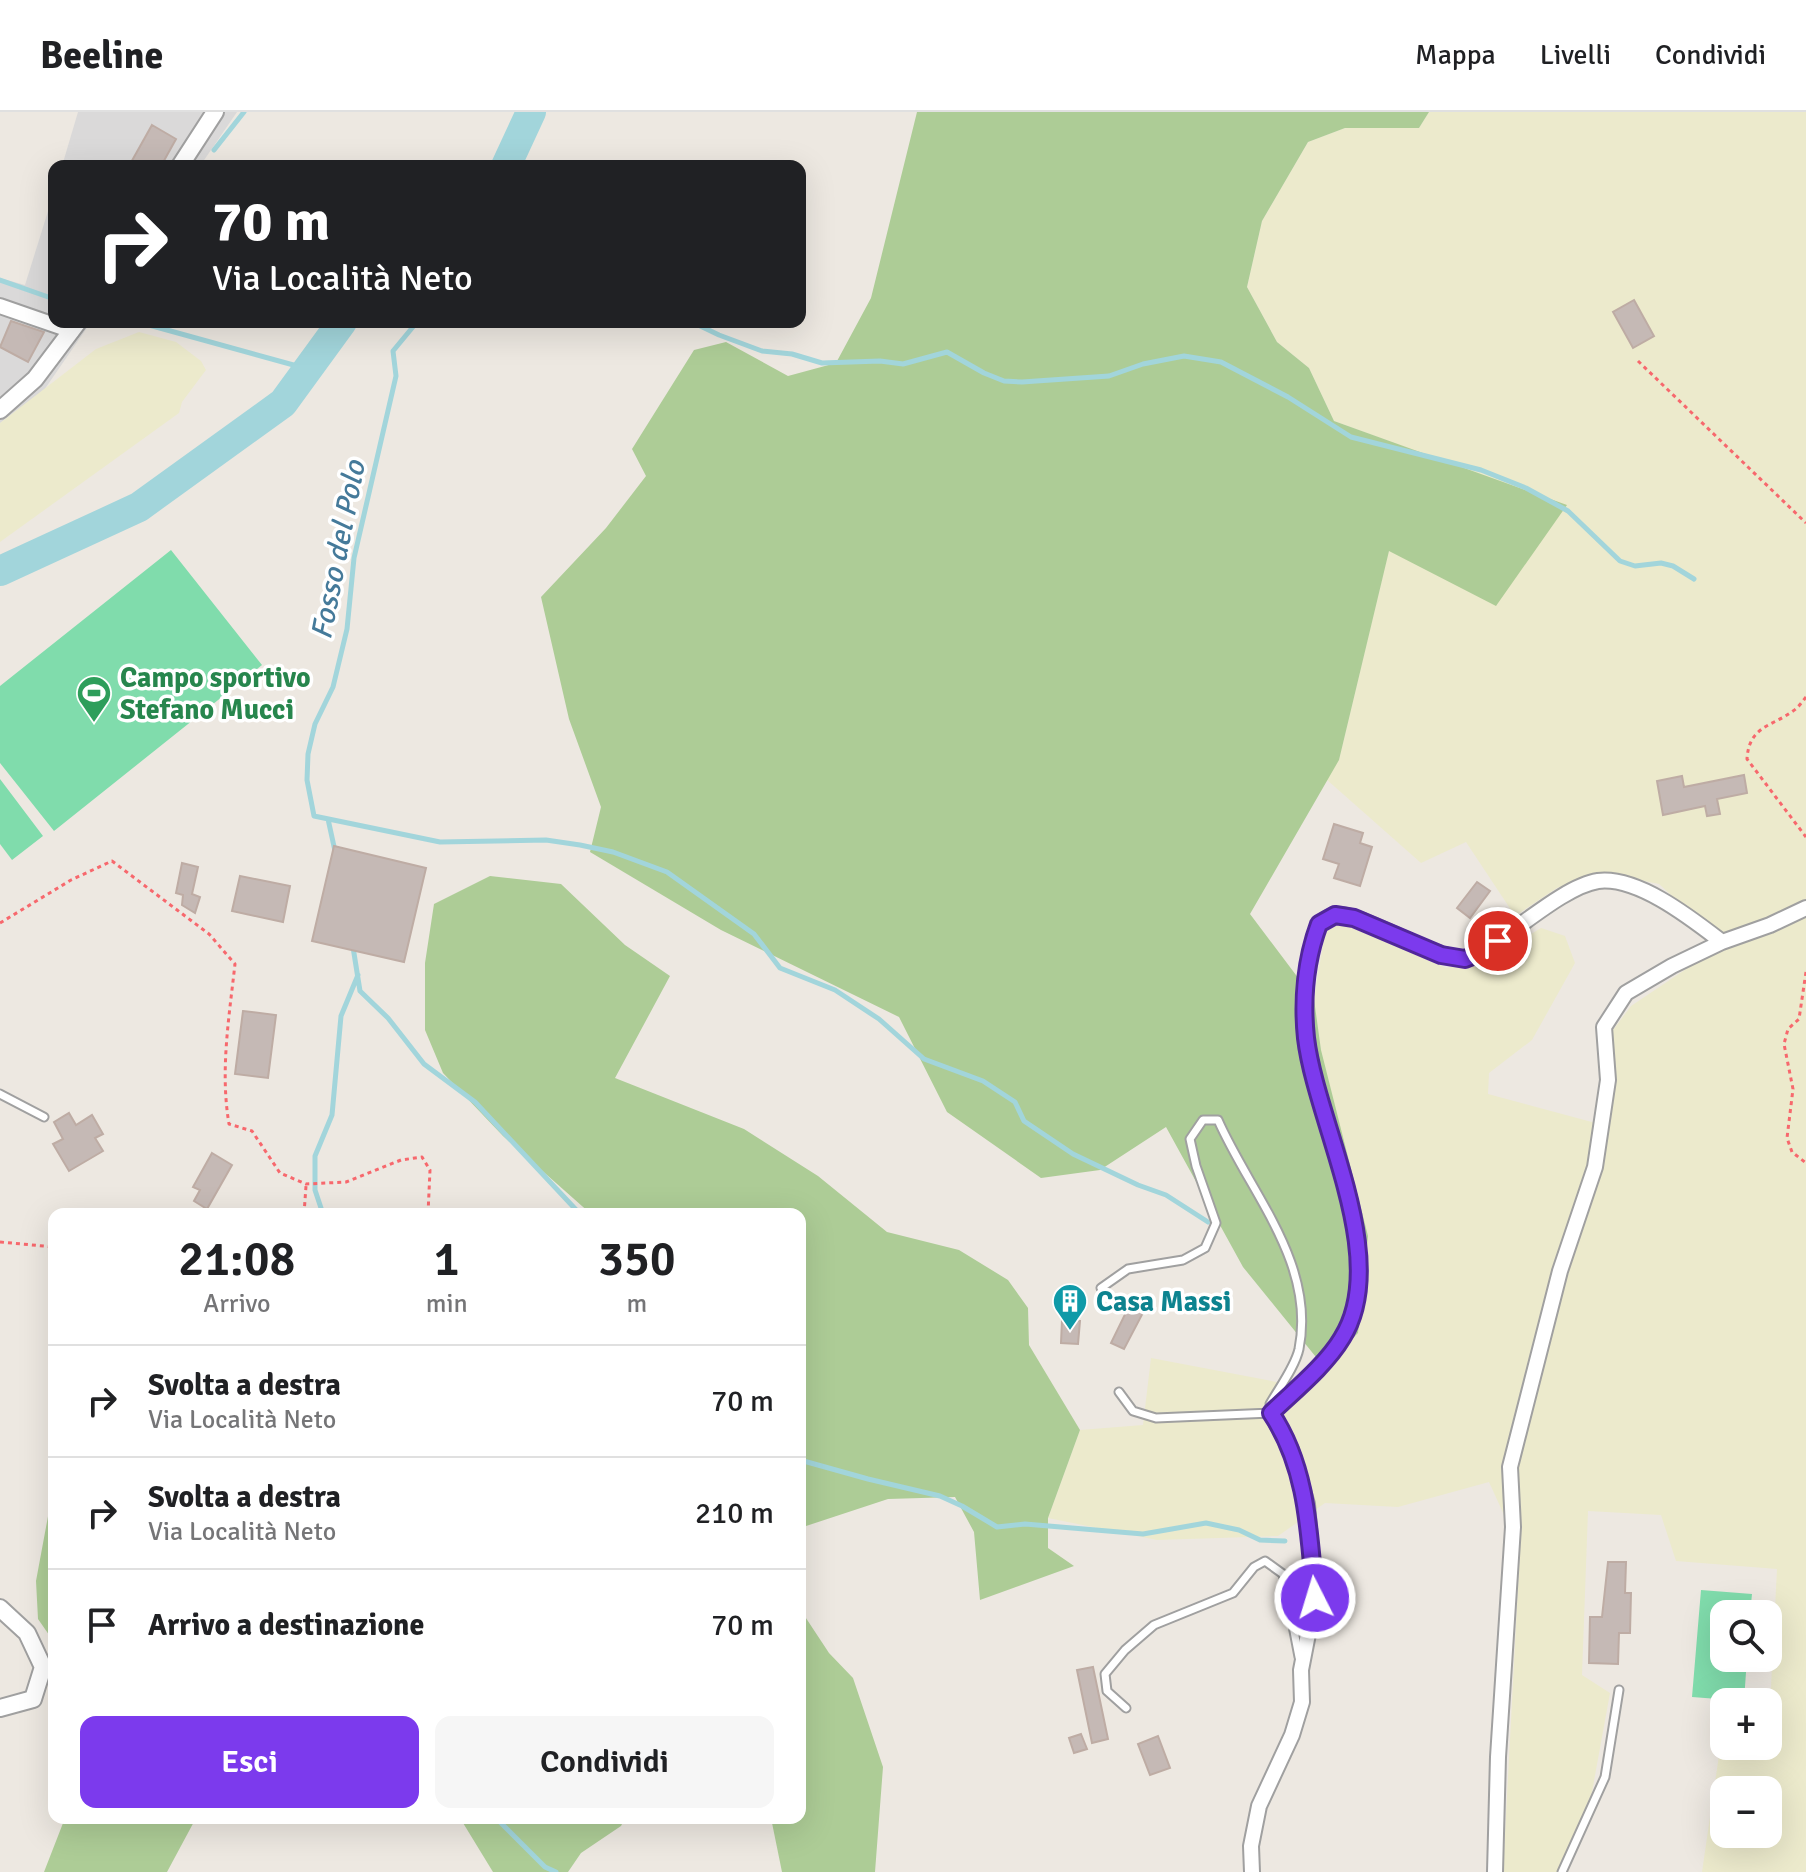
<!DOCTYPE html>
<html lang="it">
<meta charset="utf-8">
<style>
:root{--surface:#fff;--page:#f6f6f6;--text:#202124;--muted:#757577;--line:#e0e0e0;--accent:#7c3aed}
body{margin:0;font-family:Signika,sans-serif;background:var(--page);color:var(--text);height:100vh;display:flex;flex-direction:column;font-size:30px;white-space:nowrap}
*{box-sizing:border-box;margin:0}
p{font-size:26px;color:var(--muted)}
.icon{flex:none;width:44px;height:44px;fill:none;stroke:currentColor;stroke-width:2;stroke-linecap:round;stroke-linejoin:round}
.map{position:relative;flex:1;overflow:hidden}
.details{position:absolute;left:48px;top:1096px;width:758px;height:616px;display:flex;flex-direction:column;background:var(--surface);border-radius:16px;box-shadow:0 8px 32px #0002}
.details>*{flex:none}
.hud{position:absolute;left:48px;top:48px;width:758px;height:168px;border-radius:16px;box-shadow:0 8px 32px #0002;background:#202124;color:#fff;overflow:hidden}
.buttons{position:absolute;left:1710px;top:1488px;display:grid;gap:16px}
.buttons a{display:grid;place-items:center;width:72px;height:72px;border-radius:16px;background:var(--surface);box-shadow:0 8px 32px #0002;font-size:40px}
.pin{position:absolute;display:grid;place-items:center;width:68px;height:68px;color:#fff;margin:-34px;border:4px solid #fff;border-radius:50%;box-shadow:0 2px 8px #0007}
.me{position:absolute;width:88px;margin:-44px;rotate:355deg;stroke-linejoin:round;filter:drop-shadow(0 0 6px #0008)}
.turn{display:flex;align-items:center;gap:28px;height:168px;padding:0 32px;font-size:36px}
.turn .icon{width:104px;height:104px;stroke-width:2.5}
.turn b{display:block;font-size:56px;line-height:68px}
.eta{display:flex;justify-content:space-evenly;align-items:center;height:136px;text-align:center}
.eta b{font-size:48px;font-weight:600;line-height:56px}
.button{display:flex;gap:16px;margin-top:auto;padding:16px 32px}
.button a{flex:1;height:92px;border-radius:16px;background:var(--accent);color:#fff;font-size:32px;font-weight:600;line-height:92px;text-align:center}
.button a+a{background:var(--page);color:var(--text)}
ul{padding:0;list-style:none}
li{display:flex;align-items:center;gap:24px;height:112px;padding:0 32px;border-top:2px solid var(--line)}
li div{flex:1}
li b{display:block;font-size:30px}
li em{font-style:normal}
header{display:flex;align-items:center;gap:48px;box-sizing:border-box;height:112px;padding:0 40px;background:var(--surface);border-bottom:2px solid var(--line)}
header strong{font-size:38px}
nav{display:flex;gap:44px;margin-inline-start:auto;font-size:28px}
.map>svg:first-child{display:block}
</style>
<header>
<strong>Beeline</strong>
<nav><a>Mappa</a><a>Livelli</a><a>Condividi</a></nav>
</header>
<div class="map">
<svg width="1806" height="1760" viewBox="0 0 1806 1760">
<rect width="100%" height="100%" fill="#ede8e1"/>
<path fill="#dad9d9" d="M 78,0 L 237,0 L 200,54 L 62,54 Z
M 54,80 L 54,210 L 91,210 L 42,281 L 0,311 L 0,166 L 25,173 Z"/>
<path fill="#eceacc" fill-rule="evenodd" d="M 1429,0 L 1806,0 L 1806,1760 L 1702,1760 L 1724,1609 L 1724,1634 L 1768,1634 L 1777,1457 L 1676,1449 L 1661,1403 L 1588,1399 L 1582,1563 L 1610,1581 L 1592,1680 L 1559,1760 L 1503,1760 L 1520,1438 L 1489,1370 L 1398,1395 L 1325,1391 L 1278,1424 L 1157,1428 L 1048,1406 L 1080,1318 L 1143,1313 L 1151,1246 L 1303,1275 L 1358,1221 L 1314,887 L 1325,820 L 1341,811 L 1446,856 L 1488,848 L 1541,816 L 1565,824 L 1575,851 L 1532,928 L 1489,961 L 1488,982 L 1603,1013 L 1613,918 L 1631,894 L 1707,843 L 1722,830 L 1659,772 L 1600,760 L 1557,776 L 1515,804 L 1466,730 L 1421,751 L 1326,667 L 1339,648 L 1389,438 L 1566,394 L 1334,309 L 1309,256 L 1277,230 L 1247,175 L 1262,109 L 1308,30 L 1345,16 L 1419,16 ZM 1724,1678 L 1768,1678 L 1768,1722 L 1724,1722 Z
M 139,220 L 176,230 L 201,249 L 206,258 L 182,290 L 179,301 L 0,430 L 0,311 L 96,237 Z"/>
<path fill="#adcc96" d="M 917,0 L 1429,0 L 1419,16 L 1345,16 L 1308,30 L 1262,109 L 1247,175 L 1277,230 L 1309,256 L 1334,309 L 1567,393 L 1496,494 L 1389,439 L 1339,648 L 1250,802 L 1314,887 L 1321,938 L 1368,1124 L 1358,1221 L 1324,1255 L 1243,1155 L 1166,1015 L 1100,1058 L 1041,1066 L 947,1000 L 899,905 L 721,818 L 590,740 L 601,695 L 569,607 L 541,485 L 606,416 L 646,364 L 632,337 L 694,238 L 726,230 L 788,264 L 836,251 L 871,186 Z
M 490,764 L 561,772 L 625,833 L 670,864 L 615,966 L 744,1017 L 818,1064 L 887,1120 L 959,1138 L 1008,1168 L 1028,1196 L 1029,1233 L 1080,1318 L 1048,1406 L 1048,1436 L 1074,1454 L 980,1488 L 974,1420 L 955,1385 L 888,1387 L 800,1416 L 800,1102 L 591,1102 L 503,1024 L 443,961 L 425,918 L 425,851 L 434,792 Z
M 54,1372 L 54,1530 L 38,1507 L 36,1469 Z
M 800,1497 L 829,1541 L 853,1566 L 883,1655 L 875,1760 L 782,1760 L 771,1706 L 800,1706 Z
M 65,1706 L 196,1706 L 167,1760 L 44,1760 Z
M 460,1706 L 625,1706 L 621,1714 L 581,1741 L 568,1760 L 493,1760 Z"/>
<path fill="#80dcac" d="M 171,438 L 262,553 L 54,719 L 0,651 L 0,574 Z
M 0,667 L 43,724 L 12,748 L 0,732 Z
M 1701,1478 L 1752,1482 L 1750,1502 L 1724,1502 L 1724,1546 L 1747,1546 L 1744,1589 L 1692,1585 Z"/>
<g fill="none" stroke-linecap="round" stroke-linejoin="round">
<path stroke="#a2d5db" stroke-width="5" d="M 214,38 L 244,0
M 0,168 L 54,187
M 138,210 L 308,257
M 417,210 L 393,239 L 396,264 L 354,446 L 347,517 L 333,575 L 315,612 L 308,642 L 307,668 L 314,704 L 440,730 L 546,728 L 580,733 L 613,740 L 667,760 L 754,822 L 780,856 L 835,878 L 879,907 L 924,947 L 983,969 L 1015,990 L 1024,1009 L 1073,1042 L 1138,1073 L 1166,1083 L 1208,1110
M 692,210 L 719,223 L 762,239 L 792,242 L 822,251 L 880,249 L 903,252 L 947,240 L 984,261 L 1004,269 L 1022,270 L 1109,264 L 1143,252 L 1184,244 L 1221,250 L 1288,285 L 1351,325 L 1481,358 L 1526,376 L 1568,399 L 1620,449 L 1635,454 L 1661,451 L 1673,454 L 1694,467
M 328,707 L 335,739
M 353,835 L 360,879 L 388,906 L 424,952 L 475,990 L 580,1102
M 323,1102 L 315,1078 L 315,1044 L 332,1003 L 341,904 L 358,863
M 800,1348 L 868,1367 L 940,1384 L 962,1394 L 997,1415 L 1025,1412 L 1143,1422 L 1206,1411 L 1239,1418 L 1260,1428 L 1285,1429
M 496,1706 L 545,1755 L 556,1760"/>
<path stroke="#a2d5db" stroke-width="30" d="M 506,54 L 531,0
M 0,459 L 139,395 L 283,291 L 342,210"/>
</g>
<path fill="#c5b9b5" stroke="#beaca4" stroke-width="2" d="M 152,13 L 176,27 L 161,54 L 129,54 Z
M 1634,188 L 1654,224 L 1633,236 L 1613,200 Z
M 11,209 L 44,220 L 28,250 L 0,235 Z
M 1744,663 L 1747,681 L 1717,687 L 1720,702 L 1707,704 L 1705,694 L 1663,703 L 1657,669 L 1682,664 L 1684,675 Z
M 1334,712 L 1363,721 L 1360,731 L 1372,735 L 1360,774 L 1334,766 L 1339,752 L 1323,747 Z
M 334,734 L 426,756 L 404,850 L 312,829 Z
M 182,751 L 198,755 L 192,782 L 200,785 L 195,801 L 182,793 L 183,783 L 176,781 Z
M 240,764 L 290,774 L 283,810 L 232,799 Z
M 1477,770 L 1490,779 L 1470,806 L 1457,796 Z
M 243,899 L 276,903 L 268,966 L 235,962 Z
M 69,1001 L 76,1013 L 92,1003 L 103,1022 L 95,1026 L 103,1039 L 69,1059 L 53,1032 L 63,1027 L 54,1010 Z
M 212,1041 L 232,1053 L 207,1097 L 194,1089 L 200,1078 L 193,1075 Z
M 1132,1188 L 1146,1195 L 1124,1237 L 1111,1231 Z
M 1062,1208 L 1080,1209 L 1078,1232 L 1061,1231 Z
M 1608,1450 L 1626,1450 L 1625,1481 L 1631,1481 L 1630,1521 L 1619,1521 L 1618,1552 L 1589,1551 L 1590,1505 L 1602,1505 Z
M 1093,1555 L 1108,1627 L 1092,1631 L 1077,1558 Z
M 1081,1622 L 1087,1637 L 1074,1641 L 1069,1626 Z
M 1158,1624 L 1170,1656 L 1150,1663 L 1138,1632 Z"/>
<g fill="none" stroke-linecap="round" stroke-linejoin="round">
<g stroke="#a0a0a0" stroke-width="11">
<path id="service" d="M 0,982 L 44,1005
M 1101,1176 L 1128,1157 L 1183,1148 L 1205,1136 L 1216,1111 L 1196,1054 L 1190,1027 L 1203,1008 L 1218,1008 C 1250,1081 1316,1151 1299,1237 C 1295,1255 1279,1276 1270,1292 L 1271,1301 L 1156,1306 L 1133,1299 L 1119,1280
M 1126,1596 L 1107,1579 L 1105,1562 L 1125,1538 L 1154,1513 L 1233,1481 L 1254,1455 L 1265,1449 L 1283,1462 L 1299,1545
M 1562,1760 L 1605,1665 L 1619,1578"/>
</g>
<g stroke="#a0a0a0" stroke-width="18">
<path id="minor" d="M 0,194 L 72,219
M 1252,1760 L 1251,1734 L 1259,1694 L 1292,1623 L 1302,1590 L 1301,1558 L 1315,1486 L 1307,1392 L 1291,1338 L 1271,1301 C 1294,1279 1325,1253 1342,1226 C 1392,1146 1316,1011 1306,925 C 1302,888 1306,847 1319,812 C 1323,809 1330,804 1335,803 C 1359,799 1426,844 1461,846 C 1479,847 1495,831 1509,821 C 1532,805 1571,773 1598,769 C 1638,764 1692,807 1722,830
M 1495,1760 L 1498,1645 L 1513,1415 L 1510,1355 L 1560,1159 L 1595,1055 L 1608,968 L 1604,915 L 1626,881 L 1672,854 L 1722,830 L 1770,813 L 1806,796"/>
</g>
<g stroke="#a0a0a0" stroke-width="20">
<path id="tertiary" d="M 180,54 L 215,0
M 0,298 L 35,267 L 78,210
M 0,1496 L 27,1521 L 43,1555 L 33,1587 L 0,1596"/>
</g>
<path stroke="#f7686d" stroke-width="3" stroke-dasharray="4 4" stroke-linecap="butt" d="M 1638,249 L 1806,411
M 1806,585 C 1802,590 1798,596 1793,599 C 1771,615 1749,614 1747,647 L 1806,725
M 0,811 L 71,768 L 112,749 L 209,822 L 235,852 C 229,906 220,959 229,1012 L 252,1019 L 280,1061 L 306,1072 L 346,1070 L 401,1048 L 422,1045 L 430,1058 L 428,1102
M 1806,860 L 1799,907 L 1788,917 L 1784,932 L 1793,977 L 1787,1026 L 1792,1040 L 1806,1051
M 304,1102 L 306,1074
M 0,1130 L 54,1135"/>
<use href="#service" stroke="#fff" stroke-width="7"/>
<use href="#minor" stroke="#fff" stroke-width="14"/>
<use href="#tertiary" stroke="#fff" stroke-width="16"/>
</g>
<g fill="none" stroke-linecap="round" stroke-linejoin="round">
<g stroke="#51269a" stroke-width="20">
<path id="route" d="M 1315,1486 C 1309,1422 1308,1356 1271,1301 C 1294,1279 1326,1253 1342,1226 C 1392,1146 1316,1011 1306,926 C 1302,888 1306,847 1319,812 L 1335,803 L 1354,806 L 1441,843 L 1465,847 L 1485,839 L 1498,829"/>
</g>
<use href="#route" stroke="#7c3aed" stroke-width="14"/>
</g>
<defs>
<g id="stadium-pin" transform="scale(1.8)"><path d="M0 17L-7.5 6A9.5 9.5 0 1 1 7.5 6Z" fill="#2e9e5b" stroke="#fff"/><path d="M0-5a6.5 5 0 1 0 0 10a6.5 5 0 1 0 0-10ZM-3.5-1.8h7v3.6h-7Z" fill="#fff"/></g>
<g id="building-pin" transform="scale(1.8)"><path d="M0 17L-7.5 6A9.5 9.5 0 1 1 7.5 6Z" fill="#0f9aa8" stroke="#fff"/><path d="M-4-6H4V6H1V3H-1V6H-4ZM-2.5-4.3h1.7v1.8h-1.7ZM.8-4.3h1.7v1.8H.8ZM-2.5-1h1.7V.8h-1.7ZM.8-1h1.7V.8H.8Z" fill="#fff"/></g>
</defs>
<g fill-rule="evenodd">
<use href="#stadium-pin" x="94" y="581"/>
<use href="#building-pin" x="1070" y="1189"/>
</g>
<g text-anchor="middle" stroke-width="7" stroke-linejoin="round" paint-order="stroke">
<g font-size="28" font-weight="bold" fill="#27864d" stroke="#fff" text-anchor="start">
<text x="120" y="575">Campo sportivo<tspan x="120" dy="32">Stefano Mucci</tspan></text>
</g>
<g font-size="28" font-weight="bold" fill="#0d838f" stroke="#fff" text-anchor="start">
<text x="1096" y="1199">Casa Massi</text>
</g>
<g font-size="30" font-style="italic" fill="#457a9a" stroke="#fff">
<text transform="translate(338 438) rotate(-79)" y="10">Fosso del Polo</text>
</g>
</g>
</svg>
<div class="buttons">
<a><svg class="icon" aria-label="search" viewBox="0 0 24 24"><circle cx="10" cy="10" r="6"/><path d="M15 15l6 6"/></svg></a>
<a>+</a>
<a>−</a>
</div>
<div class="pin" style="left:1498px;top:829px;background:#d93025"><svg class="icon" aria-label="arrive" viewBox="0 0 24 24"><path d="M6 21V4h12l-3 4 3 4H6"/></svg></div>
<svg class="me" style="left:1315px;top:1486px" viewBox="-20 -20 40 40"><circle r="17" fill="#7c3aed" stroke="#fff" stroke-width="3"/><path d="M0-11L8 9 0 5-8 9z" fill="#fff"/></svg>
<div class="hud">
<div class="turn"><svg class="icon" aria-label="right" viewBox="0 0 24 24"><path d="M7 20v-9h11M14 6l5 5-5 5"/></svg><div><b>70 m</b>Via Località Neto</div></div>
</div>
<section class="details">
<div class="eta">
<div><b>21:08</b><p>Arrivo</p></div>
<div><b>1</b><p>min</p></div>
<div><b>350</b><p>m</p></div>
</div>
<ul>
<li><svg class="icon" aria-label="right" viewBox="0 0 24 24"><path d="M7 20v-9h11M14 6l5 5-5 5"/></svg><div><b>Svolta a destra</b><p>Via Località Neto</p></div><em>70 m</em></li>
<li><svg class="icon" aria-label="right" viewBox="0 0 24 24"><path d="M7 20v-9h11M14 6l5 5-5 5"/></svg><div><b>Svolta a destra</b><p>Via Località Neto</p></div><em>210 m</em></li>
<li><svg class="icon" aria-label="arrive" viewBox="0 0 24 24"><path d="M6 21V4h12l-3 4 3 4H6"/></svg><div><b>Arrivo a destinazione</b></div><em>70 m</em></li>
</ul>
<div class="button"><a>Esci</a><a>Condividi</a></div>
</section>
</div>
